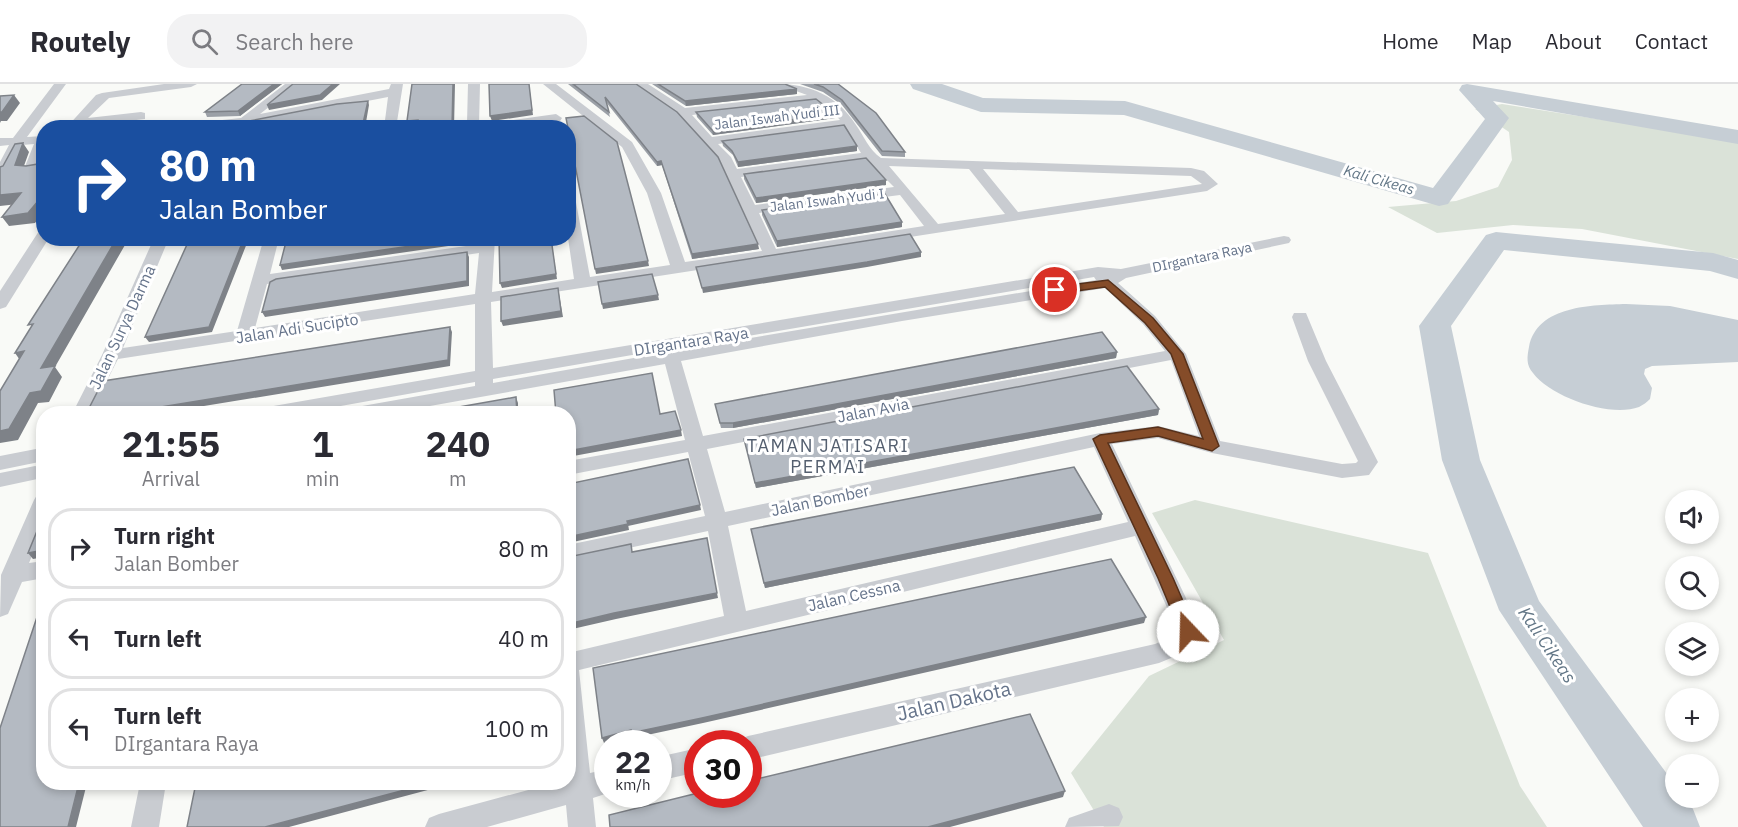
<!DOCTYPE html>
<meta charset="utf-8">
<style>
:root{--surface:#fff;--page:#f2f2f3;--text:#2b2b33;--muted:#7c7c81;--line:#e1e1e2}
body{margin:0;font-family:"IBM Plex Sans",sans-serif;background:var(--page);color:var(--text);height:100vh;display:flex;flex-direction:column;font-size:22px;white-space:nowrap}
*{box-sizing:border-box;margin:0}
p{font-size:20px;color:var(--muted)}
.icon{flex:none;width:33px;height:33px;fill:none;stroke:currentColor;stroke-width:2;stroke-linecap:round;stroke-linejoin:round}
.map{position:relative;flex:1;overflow:hidden}
.panel{position:absolute;left:36px;top:322px;width:540px;height:384px;display:flex;flex-direction:column;background:var(--surface);border-radius:24px;box-shadow:0 3px 9px #0003}
.panel>*{flex:none}
.banner{position:absolute;left:36px;top:36px;width:540px;height:126px;border-radius:24px;box-shadow:0 3px 9px #0003;background:#1a4fa0;color:#fff;overflow:hidden}
.tools{position:absolute;left:1665px;top:406px;display:grid;gap:12px}
.tools a{display:grid;place-items:center;width:54px;height:54px;border-radius:50%;background:var(--surface);box-shadow:0 3px 9px #0003;font-size:30px}
.speed{position:absolute;left:594px;top:646px;display:flex;gap:12px;font-size:30px;font-weight:700;text-align:center}
.speed>*{display:grid;place-content:center;width:78px;height:78px;border-radius:50%;background:var(--surface);box-shadow:0 3px 9px #0003;line-height:1}
.speed small{font-size:15px;font-weight:400}
.speed .limit{border:9px solid #d22;background:#fff;color:#111}
.pin{position:absolute;display:grid;place-items:center;width:51px;height:51px;color:#fff;margin:-26px;border:3px solid #fff;border-radius:50%;box-shadow:0 2px 6px #0007}
.me{position:absolute;width:66px;margin:-33px;rotate:339deg;stroke-linejoin:round;filter:drop-shadow(0 0 4px #0008)}
.turn{display:flex;align-items:center;gap:21px;height:126px;padding:0 24px;font-size:27px}
.turn .icon{width:78px;height:78px;stroke-width:2.5}
.turn b{display:block;font-size:42px;line-height:51px}
.eta{display:flex;justify-content:space-evenly;align-items:center;height:102px;text-align:center}
.eta b{font-size:36px;font-weight:700;line-height:42px}
ul{padding:0;list-style:none}
li{display:flex;align-items:center;gap:18px;height:81px;margin:0 12px 9px;padding:0 12px;border:3px solid var(--line);border-radius:24px}
li div{flex:1}
li b{display:block;font-size:22px}
li em{font-style:normal}
header{display:flex;align-items:center;gap:36px;box-sizing:border-box;height:84px;padding:0 30px;background:var(--surface);border-bottom:2px solid var(--line)}
header strong{font-size:28px}
nav{display:flex;gap:33px;margin-inline-start:auto;font-size:21px}
.search{width:420px;height:54px;background:var(--page);display:flex;align-items:center;gap:15px;box-sizing:border-box;padding:0 21px;border-radius:24px;color:var(--muted);font-size:22px}
.map>svg:first-child{display:block}
</style>
<header>
<strong>Routely</strong>
<div class="search"><svg class="icon" aria-label="search" viewBox="0 0 24 24"><circle cx="10" cy="10" r="6"/><path d="M15 15l6 6"/></svg>Search here</div>
<nav><a>Home</a><a>Map</a><a>About</a><a>Contact</a></nav>
</header>
<div class="map">
<svg width="1738" height="743" viewBox="0 0 1738 743">
<rect width="100%" height="100%" fill="#f9faf7"/>
<path fill="#dae2d8" d="M 1502,20 L 1604,36 L 1670,39 L 1738,59 L 1738,175 L 1582,145 L 1513,141 L 1437,149 L 1388,123 L 1456,117 L 1498,103 L 1512,76 L 1509,48 L 1475,25 Z
M 1195,416 L 1428,469 L 1520,702 L 1547,743 L 1104,743 L 1071,689 L 1149,592 L 1224,556 L 1152,429 Z"/>
<path fill="#c6ced5" d="M 1626,220 L 1670,222 L 1738,236 L 1738,278 L 1652,282 L 1645,285 L 1644,290 L 1652,304 L 1650,315 C 1647,318 1643,321 1639,323 C 1610,334 1551,313 1533,289 C 1526,281 1527,273 1529,263 C 1537,221 1593,221 1626,220 Z"/>
<g fill="none" stroke-linecap="round" stroke-linejoin="round">
<path fill="#c6ced5" fill-rule="evenodd" d="M 910,0 L 942,0 L 983,14 L 1125,17 L 1433,104 L 1485,35 L 1459,6 L 1462,1 L 1467,0 L 1738,46 L 1738,60 L 1493,17 L 1509,34 L 1448,120 L 1439,122 L 1124,31 L 981,28 L 913,5 Z
M 1496,148 L 1713,169 L 1738,176 L 1738,195 L 1710,187 L 1504,166 L 1451,242 L 1480,376 L 1539,517 L 1676,702 L 1676,714 L 1685,714 L 1693,725 L 1700,743 L 1643,743 L 1499,526 L 1442,376 L 1419,242 L 1486,151 Z"/>
<path fill="#c9ccd1" fill-rule="evenodd" d="M 54,0 L 66,0 L 27,53 L 44,52 C 44,64 44,85 31,89 L 24,85 L 34,60 L 22,61 L 7,90 L 0,94 L 0,78 L 9,61 L 0,62 L 0,54 L 13,54 Z
M 164,0 L 197,0 L 191,3 L 109,14 L 88,34 L 141,28 L 145,29 L 145,35 L 66,44 L 96,11 L 102,9 Z
M 285,0 L 298,0 L 260,30 L 389,5 L 391,0 L 403,0 L 396,44 L 384,44 L 388,13 L 244,41 L 179,44 L 185,40 L 241,34 Z
M 468,0 L 480,0 L 479,41 L 477,44 L 457,44 L 467,39 Z
M 543,0 L 556,0 L 632,58 L 661,109 L 685,178 L 762,167 L 720,77 L 679,31 L 634,0 L 648,0 L 685,24 L 807,11 L 777,0 C 810,0 838,12 856,41 C 864,52 869,66 881,74 L 1191,84 L 1204,87 L 1218,100 L 1207,107 L 491,218 L 493,284 L 1098,183 L 1121,185 L 1284,152 L 1289,153 L 1291,156 L 1289,159 L 1126,194 L 1118,199 L 1155,232 L 1186,270 L 1220,357 L 1342,380 L 1356,379 L 1358,377 L 1308,277 L 1292,233 L 1294,229 L 1306,229 L 1326,277 L 1378,378 L 1369,391 L 1342,394 L 1212,369 L 1158,354 L 1112,360 L 1198,539 L 1200,547 L 1183,569 L 1159,579 L 748,676 L 748,660 L 737,660 L 739,656 L 748,652 L 1155,560 L 1167,555 L 1176,545 L 1174,539 L 1135,452 L 579,586 L 590,689 L 608,685 L 608,709 L 593,714 L 596,743 L 568,743 L 566,721 L 487,743 L 425,743 L 429,734 L 439,730 L 554,699 L 568,699 L 568,569 L 724,532 L 708,447 L 568,477 L 568,461 L 705,432 L 688,368 L 568,391 L 568,377 L 685,356 L 665,280 L 385,330 L 342,330 L 344,326 L 351,324 L 475,302 L 475,298 L 296,330 L 253,330 L 255,326 L 262,324 L 475,287 L 475,220 L 118,275 L 90,330 L 72,330 L 102,271 L 154,154 L 169,154 L 123,264 L 237,247 L 264,154 L 279,154 L 270,190 L 480,160 L 481,154 L 495,154 L 492,208 L 574,195 L 568,154 L 568,109 L 575,113 L 590,193 L 670,181 L 647,109 L 622,63 ZM 817,17 L 830,25 L 840,36 L 712,53 L 692,31 ZM 845,43 L 861,69 L 737,85 L 731,73 L 718,60 ZM 867,76 L 894,103 L 755,121 L 741,93 ZM 889,82 L 969,85 L 1005,130 L 938,140 ZM 983,85 L 1191,92 L 1202,100 L 1018,128 ZM 900,111 L 924,142 L 776,165 L 759,129 ZM 479,169 L 475,210 L 255,244 L 267,200 ZM 1094,193 L 1096,196 L 679,266 L 678,264 ZM 1105,204 L 1143,240 L 1165,267 L 703,352 L 681,277 L 902,237 ZM 661,266 L 662,269 L 493,299 L 493,295 ZM 1171,276 L 1199,352 L 1158,342 L 1100,349 L 725,428 L 707,365 ZM 1094,363 L 1128,438 L 746,527 L 728,442 Z
M 556,30 L 562,34 L 560,37 L 515,44 L 486,43 L 492,39 Z
M 44,146 L 44,154 L 49,154 L 6,223 L 0,225 L 0,207 L 39,147 Z
M 41,364 L 44,365 L 44,377 L 0,386 L 0,372 Z
M 35,382 L 42,384 L 42,394 L 0,403 L 0,389 Z
M 44,409 L 44,443 L 29,479 L 44,477 L 44,494 L 22,498 L 8,530 L 0,533 L 1,491 L 34,416 L 37,411 Z
M 698,664 L 698,688 L 658,697 L 658,673 Z
M 140,699 L 166,699 L 159,743 L 131,743 Z
M 1109,720 L 1119,724 L 1123,733 L 1119,742 L 1065,743 L 1069,734 Z"/>
</g>
<path fill="#9ba0a7" d="M 242,0 L 282,0 L 240,32 L 207,33 L 205,28 Z
M 568,0 L 636,0 L 759,165 L 692,175 L 662,81 L 657,82 L 606,18 L 610,33 Z
M 652,0 L 785,0 L 797,10 L 686,22 Z
M 800,0 L 838,0 L 905,68 L 905,73 L 882,72 L 842,21 L 823,8 Z
M 696,28 L 835,30 L 835,34 L 713,51 L 697,33 Z
M 722,57 L 857,67 L 738,83 L 733,71 L 723,62 Z
M 744,90 L 886,101 L 756,119 L 744,95 Z
M 762,126 L 902,138 L 902,143 L 777,163 L 762,131 Z
M 1117,268 L 1116,274 L 733,344 L 721,344 L 715,320 Z
M 1159,325 L 1158,331 L 756,404 L 744,355 Z
M 1102,430 L 1101,436 L 765,504 L 751,445 Z"/>
<path fill="#7e8288" d="M 274,0 L 282,0 L 240,32 L 238,27 Z
M 333,0 L 340,0 L 322,16 L 269,26 L 267,21 Z
M 453,0 L 455,0 L 454,44 L 452,44 Z
M 529,0 L 533,31 L 492,37 L 490,32 Z
M 797,5 L 797,10 L 686,22 L 685,17 Z
M 14,11 L 20,19 L 7,37 L 1,37 L 0,39 L 0,28 Z
M 368,17 L 369,21 L 365,44 L 362,44 Z
M 835,30 L 835,34 L 713,51 L 712,46 Z
M 418,36 L 419,41 L 409,42 L 407,37 Z
M 23,59 L 29,68 L 21,90 L 15,81 Z
M 857,62 L 857,67 L 738,83 L 738,78 Z
M 661,77 L 662,81 L 657,82 L 657,78 Z
M 886,96 L 886,101 L 756,119 L 756,114 Z
M 21,109 L 27,119 L 0,122 L 0,111 Z
M 44,110 L 44,127 L 35,139 L 9,142 L 2,133 Z
M 902,138 L 902,143 L 777,163 L 777,157 Z
M 117,154 L 129,154 L 55,283 L 62,293 L 49,318 L 38,319 L 18,356 L 0,359 L 0,347 L 41,284 Z
M 244,154 L 249,154 L 212,248 L 149,258 L 145,253 Z
M 465,154 L 469,154 L 469,159 L 282,186 L 280,181 Z
M 551,154 L 557,195 L 502,204 L 500,199 Z
M 758,160 L 759,165 L 692,175 L 692,170 Z
M 467,168 L 469,173 L 469,202 L 265,233 L 262,228 Z
M 921,168 L 921,173 L 867,183 L 703,209 L 702,204 Z
M 648,177 L 649,182 L 596,190 L 595,185 Z
M 558,204 L 563,233 L 503,242 L 501,237 Z
M 658,211 L 659,216 L 603,225 L 602,220 Z
M 450,243 L 452,248 L 450,282 L 155,330 L 118,330 Z
M 24,267 L 22,279 L 15,269 Z
M 1117,268 L 1116,274 L 733,344 L 733,339 Z
M 516,313 L 518,319 L 518,330 L 517,330 Z
M 1159,325 L 1158,331 L 756,404 L 755,399 Z
M 681,346 L 682,352 L 568,373 L 568,367 Z
M 700,421 L 701,426 L 628,442 L 627,437 Z
M 1102,430 L 1101,436 L 765,504 L 764,499 Z
M 628,440 L 629,446 L 568,459 L 568,453 Z
M 44,466 L 44,473 L 33,475 L 28,469 Z
M 717,509 L 718,514 L 616,535 L 568,546 L 568,540 L 614,529 Z
M 1146,533 L 1144,539 L 703,639 L 633,654 L 632,652 L 604,659 L 602,654 L 631,646 Z
M 79,699 L 87,699 L 76,743 L 68,743 Z
M 431,699 L 454,699 L 289,743 L 265,743 Z
M 1065,707 L 1063,713 L 950,743 L 928,743 Z"/>
<path fill="#b4bac2" stroke="#7e8288" stroke-width="1.5" d="M 242,0 L 274,0 L 238,27 L 205,28 Z
M 293,0 L 333,0 L 320,11 L 267,21 Z
M 412,0 L 453,0 L 452,44 L 417,44 L 418,36 L 407,37 Z
M 489,0 L 529,0 L 532,26 L 490,32 Z
M 573,0 L 636,0 L 677,28 L 718,73 L 758,160 L 692,170 L 661,77 L 657,78 L 605,13 L 609,28 Z
M 658,0 L 785,0 L 797,5 L 685,17 Z
M 814,0 L 838,0 L 876,29 L 905,68 L 882,67 L 842,16 L 823,3 Z
M 14,11 L 2,28 L 0,28 L 0,12 Z
M 816,15 L 835,30 L 712,46 L 696,28 Z
M 368,17 L 362,44 L 241,44 L 244,38 L 337,20 Z
M 584,32 L 617,58 L 648,177 L 595,185 L 566,34 Z
M 536,38 L 537,44 L 491,44 L 491,41 L 514,42 Z
M 177,40 L 175,44 L 156,44 L 157,42 Z
M 844,41 L 857,62 L 738,78 L 732,67 L 722,57 Z
M 23,59 L 15,81 L 26,82 L 44,79 L 44,110 L 28,129 L 2,133 L 21,109 L 0,111 L 0,83 L 3,82 L 15,60 Z
M 866,74 L 886,96 L 756,114 L 744,90 Z
M 885,110 L 902,138 L 777,157 L 762,126 Z
M 910,150 L 921,168 L 867,178 L 702,204 L 696,183 Z
M 84,154 L 117,154 L 41,284 L 55,282 L 41,307 L 30,309 L 9,345 L 0,347 L 0,307 L 24,267 L 15,269 L 33,240 L 28,241 Z
M 190,154 L 244,154 L 209,243 L 145,253 Z
M 287,154 L 465,154 L 280,181 Z
M 499,154 L 551,154 L 556,190 L 500,199 Z
M 467,168 L 467,197 L 262,228 L 270,198 L 276,195 Z
M 652,190 L 658,211 L 602,220 L 598,198 Z
M 558,204 L 561,227 L 501,237 L 501,213 Z
M 450,243 L 448,276 L 118,330 L 86,330 L 103,297 Z
M 1102,248 L 1117,268 L 733,339 L 720,339 L 715,320 Z
M 1127,282 L 1159,325 L 755,399 L 744,355 Z
M 652,289 L 660,330 L 675,327 L 681,346 L 568,367 L 568,330 L 556,330 L 554,306 Z
M 516,313 L 517,330 L 447,330 L 448,325 Z
M 688,375 L 700,421 L 627,437 L 628,440 L 568,453 L 568,400 Z
M 1074,383 L 1102,430 L 764,499 L 751,445 Z
M 44,430 L 44,466 L 28,469 Z
M 707,454 L 717,509 L 614,529 L 568,540 L 568,473 L 631,460 L 632,468 Z
M 1111,475 L 1146,533 L 702,634 L 631,649 L 631,646 L 602,654 L 593,584 Z
M 44,512 L 44,699 L 79,699 L 68,743 L 0,743 L 0,644 Z
M 1030,630 L 1065,707 L 928,743 L 610,743 L 609,731 L 698,709 L 698,711 L 748,711 L 748,697 Z
M 196,699 L 431,699 L 265,743 L 187,743 Z"/>
<path fill="#854c29" stroke="#56311b" stroke-width="1.5" d="M 1108,196 L 1153,234 L 1183,270 L 1219,362 L 1212,367 L 1158,352 L 1108,359 L 1173,494 L 1196,547 L 1193,552 L 1188,554 L 1182,552 L 1180,547 L 1158,494 L 1093,355 L 1100,351 L 1158,343 L 1203,355 L 1171,270 L 1145,239 L 1105,203 L 1055,210 L 1049,206 L 1055,203 Z"/>
<g text-anchor="middle" stroke-width="6" stroke-linejoin="round" paint-order="stroke">
<g font-size="14" fill="#66748b" stroke="#fff">
<text transform="translate(777 33) rotate(-7)" y="5">Jalan Iswah Yudi III</text>
<text transform="translate(827 116) rotate(-7)" y="5">Jalan Iswah Yudi I</text>
<text transform="translate(1202 173) rotate(-12)" y="5">DIrgantara Raya</text>
</g>
<g font-size="15" font-style="italic" fill="#627686" stroke="#fff">
<text transform="translate(1379 96) rotate(16)" y="5">Kali Cikeas</text>
</g>
<g font-size="16" fill="#66748b" stroke="#fff">
<text transform="translate(122 243) rotate(-65)" y="6">Jalan Surya Darma</text>
<text transform="translate(297 244) rotate(-9)" y="6">Jalan Adi Sucipto</text>
<text transform="translate(691 257) rotate(-9)" y="6">DIrgantara Raya</text>
<text transform="translate(873 326) rotate(-11)" y="6">Jalan Avia</text>
<text transform="translate(820 416) rotate(-12)" y="6">Jalan Bomber</text>
<text transform="translate(854 511) rotate(-13)" y="6">Jalan Cessna</text>
</g>
<g font-size="18" letter-spacing="1.5" fill="#545f6f" stroke="#fff">
<text x="828" y="368">TAMAN JATISARI<tspan x="828" dy="21">PERMAI</tspan></text>
</g>
<g font-size="18" font-style="italic" fill="#627686" stroke="#fff">
<text transform="translate(1547 561) rotate(56)" y="6">Kali Cikeas</text>
</g>
<g font-size="20" fill="#66748b" stroke="#fff">
<text transform="translate(954 617) rotate(-13)" y="7">Jalan Dakota</text>
</g>
</g>
</svg>
<div class="tools">
<a><svg class="icon" aria-label="sound" viewBox="0 0 24 24"><path d="M4 9h4l5-4v14l-5-4H4zM17 9q2 3 0 6"/></svg></a>
<a><svg class="icon" aria-label="search" viewBox="0 0 24 24"><circle cx="10" cy="10" r="6"/><path d="M15 15l6 6"/></svg></a>
<a><svg class="icon" aria-label="layers" viewBox="0 0 24 24"><path d="M12 4l9 5-9 5-9-5zM3 14l9 5 9-5"/></svg></a>
<a>+</a>
<a>−</a>
</div>
<div class="speed"><div>22<small>km/h</small></div><div class="limit">30</div></div>
<div class="pin" style="left:1055px;top:206px;background:#d93025"><svg class="icon" aria-label="arrive" viewBox="0 0 24 24"><path d="M6 21V4h12l-3 4 3 4H6"/></svg></div>
<svg class="me" style="left:1188px;top:547px" viewBox="-20 -20 40 40"><circle r="19" fill="#fff"/><path d="M0-13L10 11 0 6-10 11z" fill="#854c29"/></svg>
<div class="banner">
<div class="turn"><svg class="icon" aria-label="right" viewBox="0 0 24 24"><path d="M7 20v-9h11M14 6l5 5-5 5"/></svg><div><b>80 m</b>Jalan Bomber</div></div>
</div>
<section class="panel">
<div class="eta">
<div><b>21:55</b><p>Arrival</p></div>
<div><b>1</b><p>min</p></div>
<div><b>240</b><p>m</p></div>
</div>
<ul>
<li><svg class="icon" aria-label="right" viewBox="0 0 24 24"><path d="M7 20v-9h11M14 6l5 5-5 5"/></svg><div><b>Turn right</b><p>Jalan Bomber</p></div><em>80 m</em></li>
<li><svg class="icon" aria-label="left" viewBox="0 0 24 24"><path d="M17 20v-9H6M10 6l-5 5 5 5"/></svg><div><b>Turn left</b></div><em>40 m</em></li>
<li><svg class="icon" aria-label="left" viewBox="0 0 24 24"><path d="M17 20v-9H6M10 6l-5 5 5 5"/></svg><div><b>Turn left</b><p>DIrgantara Raya</p></div><em>100 m</em></li>
</ul>
</section>
</div>
